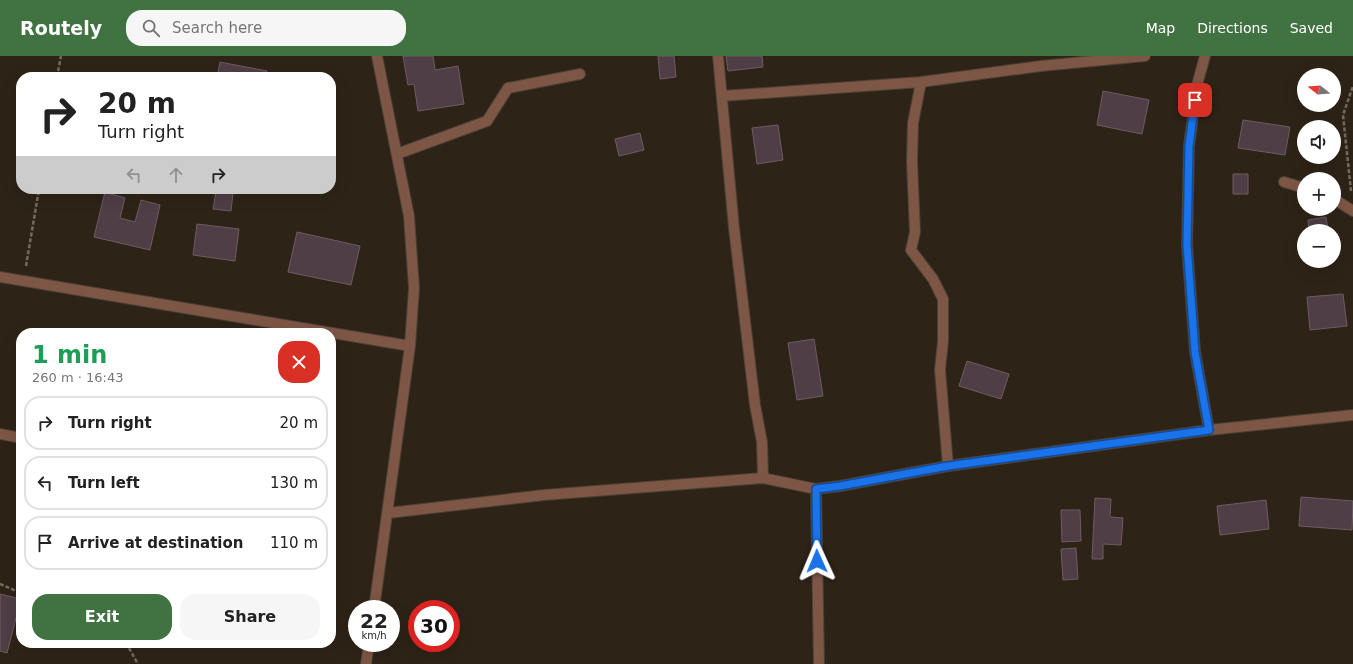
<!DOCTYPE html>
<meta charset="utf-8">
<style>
:root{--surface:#fff;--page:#f6f6f6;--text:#222;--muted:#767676;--line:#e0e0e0;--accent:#417241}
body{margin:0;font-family:"DejaVu Sans",sans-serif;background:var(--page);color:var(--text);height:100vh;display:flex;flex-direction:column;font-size:15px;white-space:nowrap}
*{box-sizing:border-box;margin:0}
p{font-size:13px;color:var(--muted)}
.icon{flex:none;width:22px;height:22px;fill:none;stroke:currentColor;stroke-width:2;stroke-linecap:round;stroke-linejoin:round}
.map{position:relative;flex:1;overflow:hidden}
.sheet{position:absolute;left:16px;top:272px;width:320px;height:320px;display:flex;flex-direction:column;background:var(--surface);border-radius:16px;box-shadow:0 4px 16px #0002}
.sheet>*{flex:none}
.hud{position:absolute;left:16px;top:16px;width:320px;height:122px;border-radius:16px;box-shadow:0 4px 16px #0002;background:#fff;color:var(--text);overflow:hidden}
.needle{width:26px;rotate:287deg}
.tools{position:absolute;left:1297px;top:12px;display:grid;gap:8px}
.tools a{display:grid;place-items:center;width:44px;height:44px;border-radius:50%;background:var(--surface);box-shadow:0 4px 16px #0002;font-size:20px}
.speed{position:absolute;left:348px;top:544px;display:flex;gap:8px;font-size:20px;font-weight:700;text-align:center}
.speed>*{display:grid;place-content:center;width:52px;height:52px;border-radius:50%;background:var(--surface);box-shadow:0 4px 16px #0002;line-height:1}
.speed small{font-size:10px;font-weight:400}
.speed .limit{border:6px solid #d22;background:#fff;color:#111}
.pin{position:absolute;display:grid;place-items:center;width:34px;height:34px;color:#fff;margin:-17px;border-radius:8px;box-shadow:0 2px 6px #0006}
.me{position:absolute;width:44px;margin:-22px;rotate:359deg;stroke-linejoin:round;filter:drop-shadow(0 0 3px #0008)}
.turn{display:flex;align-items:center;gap:14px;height:84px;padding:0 16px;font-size:18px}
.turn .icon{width:52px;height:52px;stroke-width:2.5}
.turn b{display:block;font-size:28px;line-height:34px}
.lanes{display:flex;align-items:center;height:38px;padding:0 16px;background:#0003;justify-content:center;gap:20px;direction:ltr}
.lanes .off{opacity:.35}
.round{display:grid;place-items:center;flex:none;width:42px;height:42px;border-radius:16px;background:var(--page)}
.head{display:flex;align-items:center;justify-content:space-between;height:68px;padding:0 16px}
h1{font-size:24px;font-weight:700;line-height:30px;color:#1e9e55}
.cta{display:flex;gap:8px;margin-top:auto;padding:8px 16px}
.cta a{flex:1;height:46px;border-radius:16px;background:var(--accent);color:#fff;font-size:16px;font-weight:700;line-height:46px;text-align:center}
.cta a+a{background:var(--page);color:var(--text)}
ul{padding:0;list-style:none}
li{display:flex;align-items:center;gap:12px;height:54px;margin:0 8px 6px;padding:0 8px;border:2px solid var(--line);border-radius:16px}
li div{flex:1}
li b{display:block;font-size:15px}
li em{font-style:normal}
header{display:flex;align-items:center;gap:24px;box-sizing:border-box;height:56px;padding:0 20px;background:var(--accent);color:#fff}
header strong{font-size:19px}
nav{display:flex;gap:22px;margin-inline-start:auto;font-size:14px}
.search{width:280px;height:36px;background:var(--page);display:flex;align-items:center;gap:10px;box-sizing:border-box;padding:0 14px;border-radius:16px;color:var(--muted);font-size:15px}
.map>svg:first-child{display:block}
</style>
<header>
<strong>Routely</strong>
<div class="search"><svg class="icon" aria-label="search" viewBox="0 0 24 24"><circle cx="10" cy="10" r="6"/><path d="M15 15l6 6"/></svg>Search here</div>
<nav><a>Map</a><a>Directions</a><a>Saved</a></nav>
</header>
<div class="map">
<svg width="1353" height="608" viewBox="0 0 1353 608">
<rect width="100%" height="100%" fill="#2e2317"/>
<path fill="#4f3e45" stroke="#6e5c63" d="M 403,0 L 433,0 L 435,14 L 458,10 L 464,48 L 418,55 L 414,28 L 408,29 Z
M 658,0 L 674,0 L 676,21 L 660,23 Z
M 726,0 L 762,0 L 763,11 L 728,15 Z
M 220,6 L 267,15 L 266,21 L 217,21 Z
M 1103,35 L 1149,44 L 1142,78 L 1097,69 Z
M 1243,64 L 1290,71 L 1285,99 L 1238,92 Z
M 778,69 L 783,104 L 757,108 L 752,72 Z
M 640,77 L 644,94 L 619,100 L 615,83 Z
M 1233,118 L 1248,118 L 1248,138 L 1233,138 Z
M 216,135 L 233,137 L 231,155 L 213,153 Z
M 105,136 L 125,142 L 120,162 L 135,166 L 141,144 L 160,149 L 150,194 L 94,181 Z
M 1326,161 L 1328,175 L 1309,175 L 1308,164 Z
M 197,168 L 239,173 L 235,205 L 193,199 Z
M 297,176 L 360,190 L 351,229 L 288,216 Z
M 1343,238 L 1347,270 L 1310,274 L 1307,241 Z
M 814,283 L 823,340 L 797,344 L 788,287 Z
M 967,305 L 1009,318 L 1001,343 L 959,330 Z
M 1301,441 L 1353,445 L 1352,474 L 1299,470 Z
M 1095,442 L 1111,443 L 1110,461 L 1123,462 L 1121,489 L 1103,488 L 1103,503 L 1092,503 Z
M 1266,444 L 1269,473 L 1220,479 L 1217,450 Z
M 1061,454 L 1080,454 L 1081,485 L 1062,486 Z
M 1076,492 L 1078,523 L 1063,524 L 1061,493 Z
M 0,538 L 21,543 L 7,597 L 0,595 Z"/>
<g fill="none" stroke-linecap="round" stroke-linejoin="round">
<g stroke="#4a4034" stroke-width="12">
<path id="service" d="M 397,98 L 487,65 L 508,32 L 580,18"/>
</g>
<g stroke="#4a4034" stroke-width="12">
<path id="minor" d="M 1205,0 L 1197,29 L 1189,90 L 1187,189 L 1195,296 L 1209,374
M 921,26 L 913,67 L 912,106 L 915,176 L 911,194 L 933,223 L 943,243 L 943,285 L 940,314 L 948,410
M 722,40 L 921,26 L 1041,10 L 1145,0
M 1284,126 L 1304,132
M 1334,143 L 1353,155
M 0,221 L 410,290
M 0,378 L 21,382
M 763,422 L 816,433 L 840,430 L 948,410 L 1209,374 L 1353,359
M 816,433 L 819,608
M 388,457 L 544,439 L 763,422 L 762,386 L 755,349 L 734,172 L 718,0
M 374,553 L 410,290 L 414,232 L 409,160 L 377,0
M 366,608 L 369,587"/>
</g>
<path stroke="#746b61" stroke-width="2.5" stroke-dasharray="4 2" stroke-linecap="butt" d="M 57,21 L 61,0
M 1351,135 L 1343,59 L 1353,30
M 26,210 L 39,133
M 0,528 L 21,537
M 126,587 L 138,608"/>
<use href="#service" stroke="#7e5645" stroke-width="10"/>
<use href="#minor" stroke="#7e5645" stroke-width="10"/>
</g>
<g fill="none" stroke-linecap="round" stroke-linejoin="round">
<g stroke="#114b97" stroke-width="10">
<path id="route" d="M 817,505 L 816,433 L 840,430 L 948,410 L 1209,374 L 1195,296 L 1187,189 L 1189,90 L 1195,44"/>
</g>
<use href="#route" stroke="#1a73e8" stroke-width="7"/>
</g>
</svg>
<div class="tools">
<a><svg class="needle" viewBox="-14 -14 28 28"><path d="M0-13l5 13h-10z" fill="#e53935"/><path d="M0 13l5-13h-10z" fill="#767676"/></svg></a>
<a><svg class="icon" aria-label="sound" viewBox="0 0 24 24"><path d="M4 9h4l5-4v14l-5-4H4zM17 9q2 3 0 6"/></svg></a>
<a>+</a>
<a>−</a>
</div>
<div class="speed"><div>22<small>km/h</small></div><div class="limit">30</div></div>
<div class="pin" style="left:1195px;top:44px;background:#d93025"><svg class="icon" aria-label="arrive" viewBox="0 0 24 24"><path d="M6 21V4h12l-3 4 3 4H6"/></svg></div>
<svg class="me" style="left:817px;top:505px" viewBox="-20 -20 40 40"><path d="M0-17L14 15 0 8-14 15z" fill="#1a73e8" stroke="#fff" stroke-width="4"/></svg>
<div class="hud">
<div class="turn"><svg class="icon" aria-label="right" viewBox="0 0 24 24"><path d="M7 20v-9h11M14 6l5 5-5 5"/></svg><div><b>20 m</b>Turn right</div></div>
<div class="lanes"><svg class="icon off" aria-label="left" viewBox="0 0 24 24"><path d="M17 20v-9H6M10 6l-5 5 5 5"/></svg><svg class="icon off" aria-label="ahead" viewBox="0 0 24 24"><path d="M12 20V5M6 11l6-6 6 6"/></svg><svg class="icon" aria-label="right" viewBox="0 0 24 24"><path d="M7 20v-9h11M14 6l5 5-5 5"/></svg></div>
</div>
<section class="sheet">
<div class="head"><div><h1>1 min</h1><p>260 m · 16:43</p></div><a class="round" style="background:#d93025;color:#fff"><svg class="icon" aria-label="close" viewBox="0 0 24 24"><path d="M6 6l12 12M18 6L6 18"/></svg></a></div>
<ul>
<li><svg class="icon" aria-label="right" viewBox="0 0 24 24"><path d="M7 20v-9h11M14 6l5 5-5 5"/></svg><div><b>Turn right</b></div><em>20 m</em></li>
<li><svg class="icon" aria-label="left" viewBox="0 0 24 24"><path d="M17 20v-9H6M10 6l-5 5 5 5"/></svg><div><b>Turn left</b></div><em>130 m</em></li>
<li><svg class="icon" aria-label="arrive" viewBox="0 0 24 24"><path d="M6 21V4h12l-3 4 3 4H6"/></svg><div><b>Arrive at destination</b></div><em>110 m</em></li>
</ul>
<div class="cta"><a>Exit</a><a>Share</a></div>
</section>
</div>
